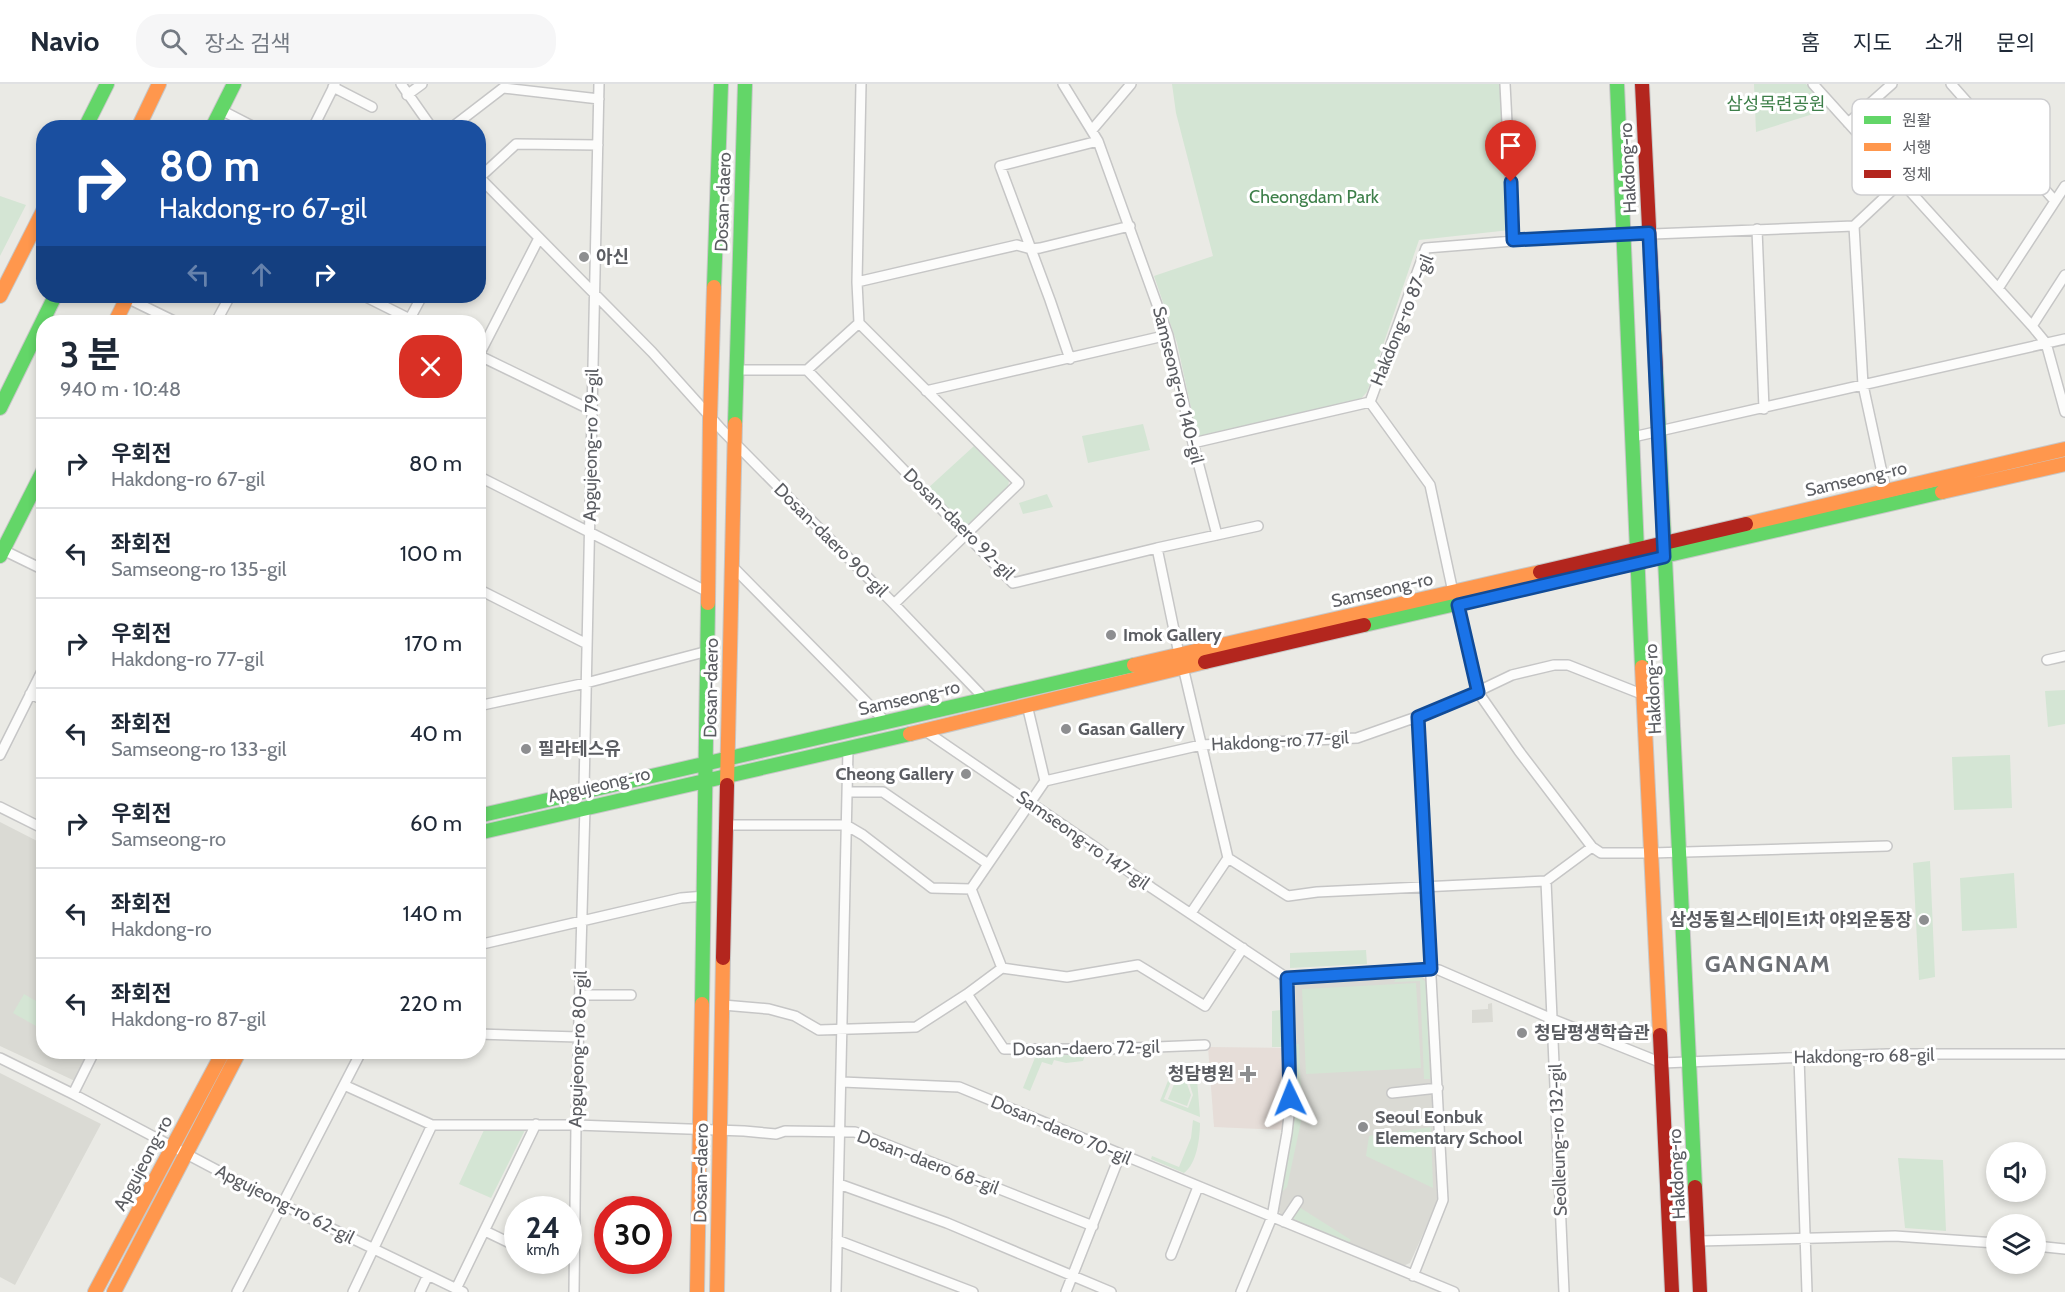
<!DOCTYPE html>
<html lang="ko">
<meta charset="utf-8">
<style>
:root{--surface:#fff;--page:#f6f6f7;--text:#1f2937;--muted:#747a83;--line:#e0e1e3}
body{margin:0;font-family:Cabin,"Noto Sans KR",sans-serif;background:var(--page);color:var(--text);height:100vh;display:flex;flex-direction:column;font-size:22px;white-space:nowrap}
*{box-sizing:border-box;margin:0}
p{font-size:20px;color:var(--muted)}
.icon{flex:none;width:33px;height:33px;fill:none;stroke:currentColor;stroke-width:2;stroke-linecap:round;stroke-linejoin:round}
.map{position:relative;flex:1;overflow:hidden}
.drawer{position:absolute;left:36px;top:231px;width:450px;height:744px;display:flex;flex-direction:column;background:var(--surface);border-radius:24px;box-shadow:0 3px 9px #0003}
.drawer>*{flex:none}
.guide{position:absolute;left:36px;top:36px;width:450px;height:183px;border-radius:24px;box-shadow:0 3px 9px #0003;background:#1a4fa0;color:#fff;overflow:hidden}
.tools{position:absolute;left:1986px;top:1058px;display:grid;gap:12px}
.tools a{display:grid;place-items:center;width:60px;height:60px;border-radius:50%;background:var(--surface);box-shadow:0 3px 9px #0003;font-size:30px}
.speed{position:absolute;left:504px;top:1112px;display:flex;gap:12px;font-size:30px;font-weight:700;text-align:center}
.speed>*{display:grid;place-content:center;width:78px;height:78px;border-radius:50%;background:var(--surface);box-shadow:0 3px 9px #0003;line-height:1}
.speed small{font-size:15px;font-weight:400}
.speed .limit{border:9px solid #d22;background:#fff;color:#111}
.pin{position:absolute;display:grid;place-items:center;width:51px;height:51px;color:#fff;margin:-62px -26px;border-radius:50% 50% 50% 0;rotate:-45deg;box-shadow:0 0 6px #0007}
.pin .icon{rotate:45deg}
.me{position:absolute;width:66px;margin:-33px;rotate:358deg;stroke-linejoin:round;filter:drop-shadow(0 0 4px #0008)}
.turn{display:flex;align-items:center;gap:21px;height:126px;padding:0 24px;font-size:27px}
.turn .icon{width:78px;height:78px;stroke-width:2.5}
.turn b{display:block;font-size:42px;line-height:51px}
.lanes{display:flex;align-items:center;height:57px;padding:0 24px;background:#0003;justify-content:center;gap:30px;direction:ltr}
.lanes .off{opacity:.35}
.round{display:grid;place-items:center;flex:none;width:63px;height:63px;border-radius:24px;background:var(--page)}
.summary{display:flex;align-items:center;justify-content:space-between;height:102px;padding:0 24px}
h1{font-size:36px;font-weight:700;line-height:45px}
ul{padding:0;list-style:none}
li{display:flex;align-items:center;gap:18px;height:90px;padding:0 24px;border-top:2px solid var(--line)}
li div{flex:1}
li b{display:block;font-size:22px}
li em{font-style:normal}
header{display:flex;align-items:center;gap:36px;box-sizing:border-box;height:84px;padding:0 30px;background:var(--surface);border-bottom:2px solid var(--line)}
header strong{font-size:28px}
nav{display:flex;gap:33px;margin-inline-start:auto;font-size:21px}
.search{width:420px;height:54px;background:var(--page);display:flex;align-items:center;gap:15px;box-sizing:border-box;padding:0 21px;border-radius:24px;color:var(--muted);font-size:22px}
.map>svg:first-child{display:block}
</style>
<header>
<strong>Navio</strong>
<div class="search"><svg class="icon" aria-label="search" viewBox="0 0 24 24"><circle cx="10" cy="10" r="6"/><path d="M15 15l6 6"/></svg>장소 검색</div>
<nav><a>홈</a><a>지도</a><a>소개</a><a>문의</a></nav>
</header>
<div class="map">
<svg width="2065" height="1208" viewBox="0 0 2065 1208">
<rect width="100%" height="100%" fill="#eaeae5"/>
<path fill="#dadad4" d="M 0,738 L 43,760 L 44,968 L 90,968 L 75,997 L 0,962 Z
M 1422,892 L 1427,897 L 1437,1114 L 1436,1121 L 1410,1179 L 1403,1182 L 1282,1132 L 1278,1126 L 1295,1028 L 1289,903 L 1294,898 Z
M 1492,919 L 1493,938 L 1472,939 L 1472,926 L 1488,925 L 1488,920 Z
M 0,989 L 101,1040 L 15,1201 L 0,1193 Z"/>
<path fill="#e6ddd8" d="M 1208,963 L 1286,964 L 1289,1022 L 1285,1046 L 1214,1043 Z"/>
<path fill="#d4e5d4" d="M 1172,0 L 1503,0 L 1510,146 L 1419,156 L 1367,308 L 1357,319 L 1201,353 L 1196,347 L 1177,259 L 1154,192 L 1213,172 L 1176,29 Z
M 1754,0 L 1806,0 L 1829,25 L 1756,48 Z
M 0,112 L 26,121 L 0,172 Z
M 1143,340 L 1150,366 L 1088,379 L 1082,352 Z
M 974,362 L 1009,397 L 1008,404 L 969,442 L 960,439 L 927,405 Z
M 1047,410 L 1053,423 L 1023,430 L 1019,419 Z
M 2065,606 L 2065,640 L 2048,643 L 2045,607 Z
M 2010,671 L 2012,724 L 1954,726 L 1952,673 Z
M 1930,777 L 1935,893 L 1919,896 L 1913,779 Z
M 2014,789 L 2017,844 L 1962,847 L 1960,794 Z
M 1366,866 L 1367,880 L 1290,884 L 1290,869 Z
M 1421,894 L 1426,898 L 1430,995 L 1424,995 L 1420,897 L 1394,898 L 1396,895 Z
M 1416,899 L 1421,984 L 1306,990 L 1302,905 Z
M 24,910 L 43,921 L 43,946 L 13,929 Z
M 1281,926 L 1283,929 L 1283,963 L 1272,963 L 1272,927 Z
M 1294,960 L 1299,960 L 1302,1033 L 1287,1103 L 1280,1110 L 1297,1023 Z
M 1036,971 L 1085,971 L 1083,977 L 1066,979 L 1054,976 L 1052,981 L 1042,978 L 1030,1007 L 1023,1004 Z
M 1196,982 L 1200,1033 L 1160,1017 L 1171,989 L 1174,990 L 1164,1015 L 1188,1024 L 1193,1011 L 1188,995 L 1179,991 L 1180,986 L 1193,991 Z
M 1177,993 L 1186,997 L 1191,1011 L 1187,1022 L 1168,1015 Z
M 1193,1036 L 1200,1039 C 1200,1053 1197,1080 1184,1089 L 1151,1075 L 1152,1072 L 1179,1083 L 1191,1054 Z
M 1431,1043 L 1433,1104 L 1366,1072 L 1369,1052 Z
M 484,1046 L 525,1046 L 491,1114 L 459,1100 Z
M 1898,1074 L 1943,1076 L 1946,1147 L 1905,1144 Z
M 1299,1123 L 1351,1156 L 1349,1158 L 1291,1134 Z"/>
<g fill="none" stroke-linecap="round" stroke-linejoin="round">
<g stroke="#c6c6c6" stroke-width="12">
<path id="street" d="M 401,0 L 432,44
M 1063,0 L 1098,57 L 1168,251 L 1193,359 L 1217,451
M 1505,0 L 1513,156
M 1813,0 L 2032,242 L 2046,259 L 2065,328
M 1951,0 L 2055,117
M 333,3 L 372,23
M 407,11 L 422,0
M 221,26 L 256,44
M 1848,39 L 1892,0
M 313,44 L 335,0
M 451,44 L 503,4 L 599,15
M 1092,46 L 1131,0
M 478,92 L 652,268 L 722,346 L 894,520 L 985,615
M 478,95 L 516,60 L 598,61
M 1854,142 L 1863,301 L 1886,407
M 1757,145 L 1764,325
M 857,198 L 1017,161 L 1031,165 L 1040,164 L 1130,142
M 1999,203 L 2065,102
M 364,212 L 416,238
M 127,214 L 176,238
M 216,238 L 230,212
M 408,238 L 422,212
M 859,239 L 1019,399 L 894,520
M 2032,242 L 2065,191
M 478,271 L 591,326
M 479,271 L 539,154
M 1070,275 L 1050,216 L 1000,82 L 1098,57
M 737,286 L 807,286 L 1013,499 L 1157,464 L 1258,442
M 807,286 L 859,239 L 857,198 L 861,0
M 926,307 L 1168,251
M 1370,318 L 1426,164 L 1551,154 L 1854,142 L 1902,97
M 1370,318 L 1430,401 L 1453,508
M 1633,353 L 2065,255
M 1193,359 L 1370,318
M 478,392 L 708,508
M 1157,464 L 1179,570
M 3,466 L 44,486
M 731,481 L 886,638
M 478,505 L 587,560
M 1458,521 L 1478,608 L 1519,667 L 1592,763
M 2047,576 L 2065,572
M 1183,583 L 1228,774 L 1191,829
M 30,610 L 44,616
M 478,622 L 586,599 L 708,567
M 924,646 L 1092,761 L 1152,804 L 1287,894
M 0,671 L 44,583
M 1045,697 L 1201,661 L 1357,654 L 1445,623 L 1512,591 L 1554,581 L 1568,581 L 1644,611
M 584,706 L 599,0
M 847,708 L 883,708 L 988,780
M 0,723 L 44,745
M 726,741 L 846,741 L 863,751 L 932,804 L 971,805
M 1228,774 L 1288,812 L 1317,808 L 1546,797 L 1592,763 L 1601,769 L 1651,769 L 1887,762
M 1546,797 L 1564,1208
M 971,805 L 1002,884 L 1067,893 L 1138,881 L 1205,922 L 1243,864
M 971,805 L 1045,697 L 1027,621
M 478,861 L 681,814 L 705,812
M 1287,894 L 1431,885 L 1439,886 L 1552,935 L 1662,979 L 1887,970 L 2065,970
M 967,910 L 1004,965 L 1108,965 L 1205,961
M 580,911 L 631,911
M 723,921 L 769,925 L 795,932 L 819,946 L 916,943 L 967,910 L 1002,884
M 478,950 L 579,953
M 1799,973 L 1807,1208
M 0,974 L 73,1010 L 283,1121 L 463,1208
M 842,998 L 959,1003 L 1454,1208
M 344,1001 L 432,1041 L 576,1041 L 744,1047 L 776,1050 L 785,1047 L 855,1048 L 1093,1142
M 1392,1009 L 1438,1004
M 73,1010 L 94,968
M 839,1100 L 947,1139 L 1111,1208
M 1284,1138 L 1298,1117
M 485,1147 L 518,1163
M 837,1156 L 973,1208
M 1698,1157 L 1895,1152 L 1996,1159
M 2036,1162 L 2065,1165
M 1171,1171 L 1198,1103
M 1413,1192 L 1443,1116 L 1417,633
M 456,1205 L 536,1040
M 237,1208 L 361,968
M 353,1208 L 432,1041
M 420,1208 L 428,1191
M 574,1208 L 576,1041 L 585,723
M 836,1208 L 848,665
M 1066,1208 L 1120,1071
M 1241,1208 L 1272,1133 L 1287,1049 L 1290,1022 L 1287,894"/>
</g>
<g stroke="#c7c7c7" stroke-width="16">
<path id="fast" d="M 1617,0 L 1642,583
M 85,44 L 107,0
M 212,44 L 234,0
M 714,203 L 721,0
M 1656,286 L 1695,1103
M 0,324 L 55,212
M 735,340 L 745,0
M 0,472 L 44,385
M 1364,541 L 1942,408
M 478,732 L 1134,581
M 478,749 L 910,650
M 702,920 L 708,519"/>
</g>
<g stroke="#c7c7c7" stroke-width="16">
<path id="slow" d="M 138,44 L 159,0
M 0,212 L 44,125
M 115,238 L 128,212
M 1942,408 L 2065,380
M 1746,440 L 2065,365
M 708,519 L 710,334 L 714,203
M 1134,581 L 1540,488
M 1642,583 L 1660,951
M 910,650 L 1205,578
M 727,701 L 735,340
M 95,1208 L 223,968
M 114,1208 L 239,968
M 697,1208 L 702,920
M 717,1208 L 723,874"/>
</g>
<g stroke="#c7c7c7" stroke-width="16">
<path id="jam" d="M 1642,0 L 1656,286
M 1540,488 L 1746,440
M 1205,578 L 1364,541
M 723,874 L 727,701
M 1660,951 L 1672,1208
M 1695,1103 L 1700,1208"/>
</g>
<use href="#street" stroke="#fcfcfb" stroke-width="9"/>
<use href="#fast" stroke="#63d668" stroke-width="14"/>
<use href="#slow" stroke="#ff974d" stroke-width="14"/>
<use href="#jam" stroke="#b3261e" stroke-width="14"/>
</g>
<g fill="none" stroke-linecap="round" stroke-linejoin="round">
<g stroke="#114b97" stroke-width="15">
<path id="route" d="M 1290,1014 L 1287,894 L 1431,885 L 1418,633 L 1478,608 L 1458,521 L 1664,473 L 1649,149 L 1513,156 L 1511,98"/>
</g>
<use href="#route" stroke="#1a73e8" stroke-width="10"/>
</g>
<g fill="#8d8e90" stroke="#fff" stroke-width="2">
<circle cx="584" cy="173" r="6"/>
<circle cx="1111" cy="551" r="6"/>
<circle cx="1066" cy="645" r="6"/>
<circle cx="526" cy="665" r="6"/>
<circle cx="966" cy="690" r="6"/>
<circle cx="1924" cy="836" r="6"/>
<circle cx="1522" cy="949" r="6"/>
<path d="M1245 981h6v6h6v6h-6v6h-6v-6h-6v-6h6z"/>
<circle cx="1363" cy="1043" r="6"/>
</g>
<g text-anchor="middle" stroke-width="6" stroke-linejoin="round" paint-order="stroke">
<g font-size="18" fill="#3d7f49" stroke="#fff">
<text x="1776" y="26">삼성목련공원</text>
<text x="1314" y="119">Cheongdam Park</text>
</g>
<g font-size="18" fill="#5b5d62" stroke="#fff">
<text transform="translate(1628 84) rotate(-93)" y="6">Hakdong-ro</text>
<text transform="translate(723 118) rotate(-88)" y="6">Dosan-daero</text>
<text transform="translate(1402 236) rotate(-68)" y="6">Hakdong-ro 87-gil</text>
<text transform="translate(1178 301) rotate(76)" y="6">Samseong-ro 140-gil</text>
<text transform="translate(591 361) rotate(-89)" y="6">Apgujeong-ro 79-gil</text>
<text transform="translate(1856 395) rotate(-13)" y="6">Samseong-ro</text>
<text transform="translate(959 440) rotate(45)" y="6">Dosan-daero 92-gil</text>
<text transform="translate(831 456) rotate(45)" y="6">Dosan-daero 90-gil</text>
<text transform="translate(1382 506) rotate(-13)" y="6">Samseong-ro</text>
<text transform="translate(711 604) rotate(-89)" y="6">Dosan-daero</text>
<text transform="translate(1653 605) rotate(-93)" y="6">Hakdong-ro</text>
<text transform="translate(909 614) rotate(-13)" y="6">Samseong-ro</text>
<text transform="translate(1280 657) rotate(-3)" y="6">Hakdong-ro 77-gil</text>
<text transform="translate(599 701) rotate(-13)" y="6">Apgujeong-ro</text>
<text transform="translate(1083 756) rotate(35)" y="6">Samseong-ro 147-gil</text>
<text transform="translate(1086 964) rotate(-1)" y="6">Dosan-daero 72-gil</text>
<text transform="translate(578 965) rotate(-88)" y="6">Apgujeong-ro 80-gil</text>
<text transform="translate(1864 972) rotate(-1)" y="6">Hakdong-ro 68-gil</text>
<text transform="translate(1061 1046) rotate(23)" y="6">Dosan-daero 70-gil</text>
<text transform="translate(1558 1056) rotate(-92)" y="6">Seolleung-ro 132-gil</text>
<text transform="translate(928 1078) rotate(21)" y="6">Dosan-daero 68-gil</text>
<text transform="translate(143 1079) rotate(-62)" y="6">Apgujeong-ro</text>
<text transform="translate(701 1089) rotate(-89)" y="6">Dosan-daero</text>
<text transform="translate(1677 1090) rotate(-93)" y="6">Hakdong-ro</text>
<text transform="translate(285 1120) rotate(27)" y="6">Apgujeong-ro 62-gil</text>
</g>
<g font-size="18" font-weight="bold" fill="#5b5d62" stroke="#fff" text-anchor="start">
<text x="596" y="179">아신</text>
<text x="1123" y="557">Imok Gallery</text>
<text x="1078" y="651">Gasan Gallery</text>
<text x="538" y="671">필라테스유</text>
<text x="954" y="696" text-anchor="end">Cheong Gallery</text>
<text x="1912" y="842" text-anchor="end">삼성동힐스테이트1차 야외운동장</text>
<text x="1534" y="955">청담평생학습관</text>
<text x="1234" y="996" text-anchor="end">청담병원</text>
<text x="1375" y="1039">Seoul Eonbuk<tspan x="1375" dy="21">Elementary School</tspan></text>
</g>
<g font-size="24" font-weight="bold" letter-spacing="1.5" fill="#6c6f74" stroke="#fff">
<text x="1768" y="888">GANGNAM</text>
</g>
</g>
<rect x="1852" y="15" width="198" height="96" rx="9" fill="#fff" stroke="#ceced0" stroke-width="1.5"/>
<rect x="1864" y="32" width="27" height="8" fill="#63d668"/>
<rect x="1864" y="59" width="27" height="8" fill="#ff974d"/>
<rect x="1864" y="86" width="27" height="8" fill="#b3261e"/>
<g font-size="16" fill="#5b5d62">
<text x="1902" y="42">원활</text>
<text x="1902" y="69">서행</text>
<text x="1902" y="96">정체</text>
</g>
</svg>
<div class="tools">
<a><svg class="icon" aria-label="sound" viewBox="0 0 24 24"><path d="M4 9h4l5-4v14l-5-4H4zM17 9q2 3 0 6"/></svg></a>
<a><svg class="icon" aria-label="layers" viewBox="0 0 24 24"><path d="M12 4l9 5-9 5-9-5zM3 14l9 5 9-5"/></svg></a>
</div>
<div class="speed"><div>24<small>km/h</small></div><div class="limit">30</div></div>
<div class="pin" style="left:1511px;top:98px;background:#d93025"><svg class="icon" aria-label="arrive" viewBox="0 0 24 24"><path d="M6 21V4h12l-3 4 3 4H6"/></svg></div>
<svg class="me" style="left:1290px;top:1014px" viewBox="-20 -20 40 40"><path d="M0-17L14 15 0 8-14 15z" fill="#1a73e8" stroke="#fff" stroke-width="4"/></svg>
<div class="guide">
<div class="turn"><svg class="icon" aria-label="right" viewBox="0 0 24 24"><path d="M7 20v-9h11M14 6l5 5-5 5"/></svg><div><b>80 m</b>Hakdong-ro 67-gil</div></div>
<div class="lanes"><svg class="icon off" aria-label="left" viewBox="0 0 24 24"><path d="M17 20v-9H6M10 6l-5 5 5 5"/></svg><svg class="icon off" aria-label="ahead" viewBox="0 0 24 24"><path d="M12 20V5M6 11l6-6 6 6"/></svg><svg class="icon" aria-label="right" viewBox="0 0 24 24"><path d="M7 20v-9h11M14 6l5 5-5 5"/></svg></div>
</div>
<section class="drawer">
<div class="summary"><div><h1>3 분</h1><p>940 m · 10:48</p></div><a class="round" style="background:#d93025;color:#fff"><svg class="icon" aria-label="close" viewBox="0 0 24 24"><path d="M6 6l12 12M18 6L6 18"/></svg></a></div>
<ul>
<li><svg class="icon" aria-label="right" viewBox="0 0 24 24"><path d="M7 20v-9h11M14 6l5 5-5 5"/></svg><div><b>우회전</b><p>Hakdong-ro 67-gil</p></div><em>80 m</em></li>
<li><svg class="icon" aria-label="left" viewBox="0 0 24 24"><path d="M17 20v-9H6M10 6l-5 5 5 5"/></svg><div><b>좌회전</b><p>Samseong-ro 135-gil</p></div><em>100 m</em></li>
<li><svg class="icon" aria-label="right" viewBox="0 0 24 24"><path d="M7 20v-9h11M14 6l5 5-5 5"/></svg><div><b>우회전</b><p>Hakdong-ro 77-gil</p></div><em>170 m</em></li>
<li><svg class="icon" aria-label="left" viewBox="0 0 24 24"><path d="M17 20v-9H6M10 6l-5 5 5 5"/></svg><div><b>좌회전</b><p>Samseong-ro 133-gil</p></div><em>40 m</em></li>
<li><svg class="icon" aria-label="right" viewBox="0 0 24 24"><path d="M7 20v-9h11M14 6l5 5-5 5"/></svg><div><b>우회전</b><p>Samseong-ro</p></div><em>60 m</em></li>
<li><svg class="icon" aria-label="left" viewBox="0 0 24 24"><path d="M17 20v-9H6M10 6l-5 5 5 5"/></svg><div><b>좌회전</b><p>Hakdong-ro</p></div><em>140 m</em></li>
<li><svg class="icon" aria-label="left" viewBox="0 0 24 24"><path d="M17 20v-9H6M10 6l-5 5 5 5"/></svg><div><b>좌회전</b><p>Hakdong-ro 87-gil</p></div><em>220 m</em></li>
</ul>
</section>
</div>
